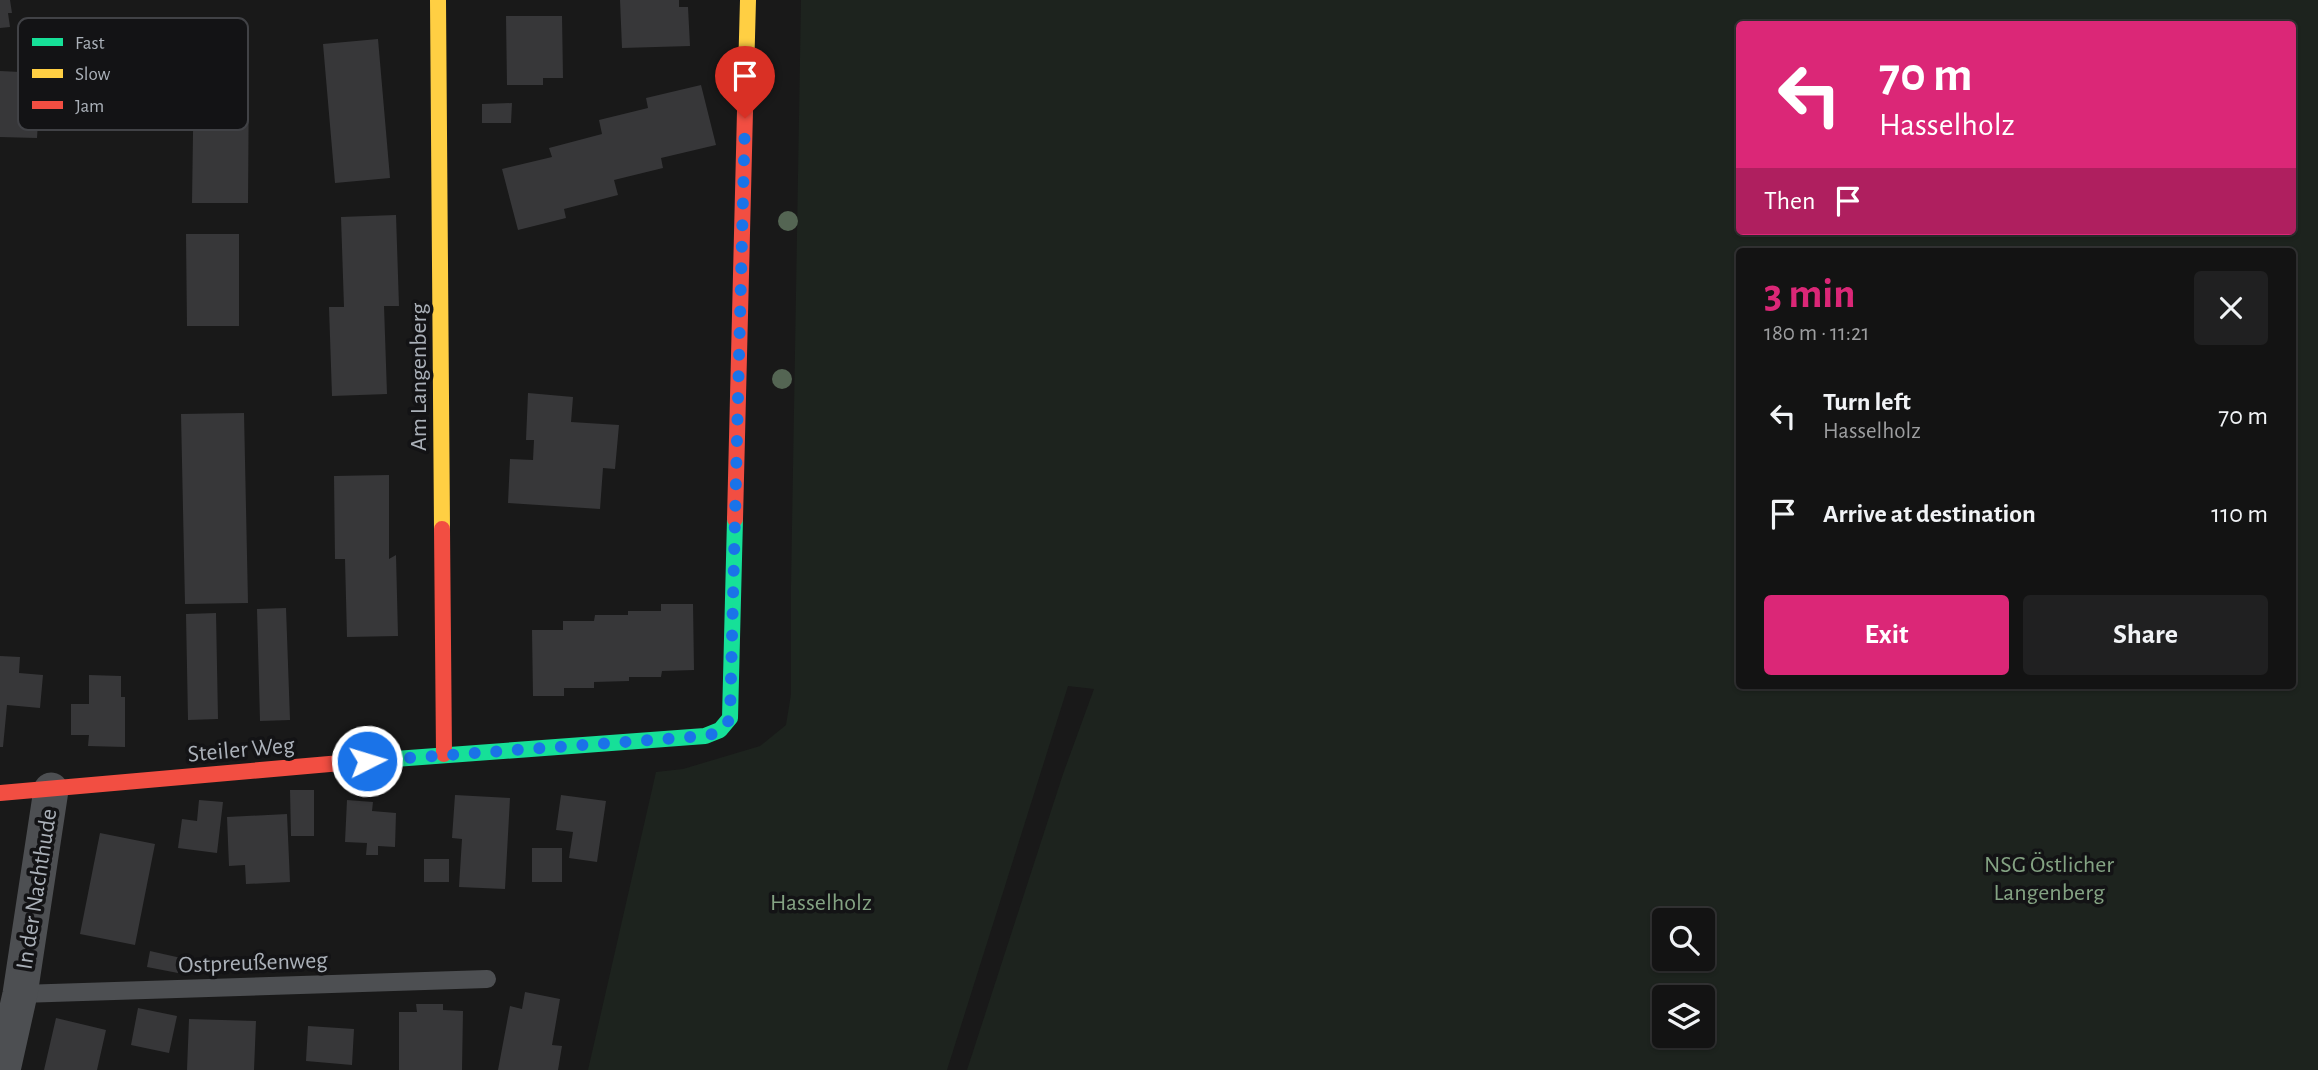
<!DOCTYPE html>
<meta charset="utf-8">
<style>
:root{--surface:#131313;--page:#202021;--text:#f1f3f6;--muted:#9d9ea0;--line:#323233;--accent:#db2777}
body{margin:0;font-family:"Alegreya Sans",sans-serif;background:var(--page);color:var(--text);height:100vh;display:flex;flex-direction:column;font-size:26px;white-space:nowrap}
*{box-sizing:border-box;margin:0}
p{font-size:23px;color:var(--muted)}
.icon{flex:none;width:38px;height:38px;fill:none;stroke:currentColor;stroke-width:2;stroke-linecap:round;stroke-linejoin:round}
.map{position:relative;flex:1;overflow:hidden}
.panel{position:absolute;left:1736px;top:248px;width:560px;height:441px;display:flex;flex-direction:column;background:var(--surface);border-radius:7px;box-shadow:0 2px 5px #0004,0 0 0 2px var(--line)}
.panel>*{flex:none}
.banner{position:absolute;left:1736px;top:21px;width:560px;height:214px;border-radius:7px;box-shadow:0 2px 5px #0004,0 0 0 2px var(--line);background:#db2777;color:#fff;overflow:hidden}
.tools{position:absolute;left:1652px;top:908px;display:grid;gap:14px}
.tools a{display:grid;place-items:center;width:63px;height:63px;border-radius:7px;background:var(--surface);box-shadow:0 2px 5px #0004,0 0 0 2px var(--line);font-size:35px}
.pin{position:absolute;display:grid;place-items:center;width:60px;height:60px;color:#fff;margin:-72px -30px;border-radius:50% 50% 50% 0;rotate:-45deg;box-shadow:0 0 7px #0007}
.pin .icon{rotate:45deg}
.me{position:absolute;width:77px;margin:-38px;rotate:85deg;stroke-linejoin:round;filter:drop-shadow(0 0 5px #0008)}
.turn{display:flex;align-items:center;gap:24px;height:147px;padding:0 28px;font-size:32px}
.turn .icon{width:91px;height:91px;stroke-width:2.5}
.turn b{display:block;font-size:49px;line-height:60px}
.then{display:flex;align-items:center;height:66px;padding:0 28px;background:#0003;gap:14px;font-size:26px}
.round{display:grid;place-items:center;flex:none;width:74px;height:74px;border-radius:7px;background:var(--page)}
.overview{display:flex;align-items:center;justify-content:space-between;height:119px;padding:0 28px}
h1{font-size:42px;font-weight:700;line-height:52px;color:var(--accent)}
.button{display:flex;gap:14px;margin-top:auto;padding:14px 28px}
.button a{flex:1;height:80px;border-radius:7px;background:var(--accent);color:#fff;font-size:28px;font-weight:700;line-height:80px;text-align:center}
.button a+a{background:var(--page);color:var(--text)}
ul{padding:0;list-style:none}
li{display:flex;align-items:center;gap:21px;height:98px;padding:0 28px}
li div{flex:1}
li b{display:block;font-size:26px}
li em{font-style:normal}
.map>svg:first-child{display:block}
</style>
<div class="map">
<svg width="2318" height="1070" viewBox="0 0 2318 1070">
<rect width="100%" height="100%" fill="#191919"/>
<path fill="#1d231e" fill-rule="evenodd" d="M 801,0 L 2318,0 L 2318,1070 L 967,1070 L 1063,774 L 1094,689 L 1068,686 L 947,1070 L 588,1070 L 656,772 L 683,769 L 760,746 L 786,725 L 791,694 L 791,585 ZM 1740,24 L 2292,24 L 2292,231 L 1740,231 ZM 1740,252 L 2292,252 L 2292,686 L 1740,686 ZM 1664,920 L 1703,920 L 1703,959 L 1664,959 ZM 1664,998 L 1703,998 L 1703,1036 L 1664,1036 Z"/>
<path fill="#373739" d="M 0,0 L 10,0 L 12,13 L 8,13 L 10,27 L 0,28 Z
M 620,0 L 679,0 L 679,7 L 688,7 L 690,46 L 622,48 Z
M 506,16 L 562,16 L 563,78 L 543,78 L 543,85 L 507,85 Z
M 378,39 L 390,178 L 335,183 L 323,44 Z
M 194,64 L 249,64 L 248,203 L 192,203 Z
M 0,71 L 41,73 L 37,138 L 0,137 Z
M 701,85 L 716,145 L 661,158 L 663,168 L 614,180 L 618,195 L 564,209 L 566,218 L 518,230 L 502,169 L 552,157 L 549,148 L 602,134 L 599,120 L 648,108 L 646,98 Z
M 512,103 L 511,123 L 482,123 L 482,104 Z
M 396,215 L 399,306 L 384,306 L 387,394 L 332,396 L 329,307 L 344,307 L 341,217 Z
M 186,234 L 239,234 L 239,326 L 187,326 Z
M 528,393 L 573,397 L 571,422 L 619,425 L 615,469 L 603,468 L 600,509 L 508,503 L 510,459 L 533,460 L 534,440 L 526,440 Z
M 244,413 L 248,603 L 185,604 L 181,414 Z
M 389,475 L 389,559 L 396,555 L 398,636 L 347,637 L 345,559 L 335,559 L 334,476 Z
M 661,604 L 693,604 L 694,670 L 662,671 L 661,677 L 629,677 L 629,681 L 594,682 L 594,688 L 564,688 L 564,696 L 533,696 L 532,630 L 563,630 L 563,621 L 594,621 L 595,615 L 628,615 L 628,611 L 661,611 Z
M 286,608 L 290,720 L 260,721 L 257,609 Z
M 216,613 L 218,719 L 188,720 L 186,614 Z
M 0,656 L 20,657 L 19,673 L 43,675 L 40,708 L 7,705 L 3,747 L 0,747 Z
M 89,675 L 121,676 L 121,697 L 125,697 L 125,747 L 88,746 L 89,735 L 71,735 L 71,704 L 89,704 Z
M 290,790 L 314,790 L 314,836 L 291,836 Z
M 455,795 L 510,798 L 505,889 L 459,887 L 462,839 L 452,838 Z
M 561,795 L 606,801 L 597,862 L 569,858 L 573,832 L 556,830 Z
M 199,800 L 223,802 L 217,853 L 178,848 L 182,819 L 197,821 Z
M 347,800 L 373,802 L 372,811 L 396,813 L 395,847 L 378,846 L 378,855 L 366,855 L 367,843 L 345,842 Z
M 287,814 L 290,882 L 246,884 L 245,865 L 229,866 L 227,817 Z
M 100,833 L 155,844 L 135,945 L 80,934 Z
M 532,848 L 562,848 L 562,882 L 532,882 Z
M 424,859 L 449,859 L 449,882 L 424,882 Z
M 150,951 L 181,958 L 178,973 L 147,967 Z
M 525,992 L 560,999 L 552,1045 L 562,1046 L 558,1070 L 498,1070 L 510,1006 L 522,1009 Z
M 416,1004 L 443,1004 L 443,1010 L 463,1011 L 462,1070 L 399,1070 L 399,1012 L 417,1012 Z
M 138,1008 L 177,1016 L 169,1053 L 131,1045 Z
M 56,1018 L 106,1030 L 97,1070 L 44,1070 Z
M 189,1019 L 256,1021 L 254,1070 L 187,1070 Z
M 308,1026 L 354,1029 L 352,1065 L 306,1061 Z"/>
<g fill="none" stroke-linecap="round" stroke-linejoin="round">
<path stroke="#4d4f52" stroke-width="18" d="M 20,994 L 487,979"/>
<path stroke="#4d4f52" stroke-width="35" d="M 3,1070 L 20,994 L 51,790"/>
<path stroke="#16e098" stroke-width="16" d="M 341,763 L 705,736 L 720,730 L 730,718 L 735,519"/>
<path stroke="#ffcf43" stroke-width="16" d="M 438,0 L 442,529
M 745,111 L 748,0"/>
<path stroke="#f24e42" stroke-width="16" d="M 735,519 L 745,111
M 442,529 L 444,754
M 0,793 L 341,763"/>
</g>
<g fill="#546553">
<circle cx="788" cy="221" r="10"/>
<circle cx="782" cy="379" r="10"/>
</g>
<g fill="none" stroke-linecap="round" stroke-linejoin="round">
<path stroke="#1a73e8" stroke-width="12" stroke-dasharray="0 21.6" d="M 367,761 L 705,736 C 717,733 724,730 730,718 L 745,118"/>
</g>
<g text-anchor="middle" stroke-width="7" stroke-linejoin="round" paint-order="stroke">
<g font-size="24" fill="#abb1b9" stroke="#131315">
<text transform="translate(418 377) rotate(-90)" y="8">Am Langenberg</text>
<text transform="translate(241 749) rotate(-5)" y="8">Steiler Weg</text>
<text transform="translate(36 889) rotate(-81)" y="8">In der Nachthude</text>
<text transform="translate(253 962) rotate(-2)" y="8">Ostpreußenweg</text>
</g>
<g font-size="24" fill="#84a383" stroke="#131315">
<text x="2049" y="872">NSG Östlicher<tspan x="2049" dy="28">Langenberg</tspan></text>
<text x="821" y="910">Hasselholz</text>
</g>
</g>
<rect x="18" y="18" width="230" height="112" rx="10" fill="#131315" stroke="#414246" stroke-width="2"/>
<rect x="32" y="38" width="31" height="8" fill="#16e098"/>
<rect x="32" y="69" width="31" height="9" fill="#ffcf43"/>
<rect x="32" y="101" width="31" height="8" fill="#f24e42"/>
<g font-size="19" fill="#abb1b9">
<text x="75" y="49">Fast</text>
<text x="75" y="80">Slow</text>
<text x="75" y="112">Jam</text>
</g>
</svg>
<div class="tools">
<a><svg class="icon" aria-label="search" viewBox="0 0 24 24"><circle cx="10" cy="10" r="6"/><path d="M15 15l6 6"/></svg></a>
<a><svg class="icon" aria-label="layers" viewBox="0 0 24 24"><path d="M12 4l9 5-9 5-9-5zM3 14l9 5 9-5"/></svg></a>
</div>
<div class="pin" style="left:745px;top:118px;background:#d93025"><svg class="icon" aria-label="arrive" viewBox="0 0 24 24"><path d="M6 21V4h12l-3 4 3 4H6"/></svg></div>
<svg class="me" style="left:367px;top:761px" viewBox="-20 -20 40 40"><circle r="17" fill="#1a73e8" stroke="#fff" stroke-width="3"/><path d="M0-11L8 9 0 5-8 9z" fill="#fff"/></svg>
<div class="banner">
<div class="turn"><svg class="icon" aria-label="left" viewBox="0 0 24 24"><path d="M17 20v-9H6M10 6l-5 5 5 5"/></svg><div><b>70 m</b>Hasselholz</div></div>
<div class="then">Then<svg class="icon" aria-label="arrive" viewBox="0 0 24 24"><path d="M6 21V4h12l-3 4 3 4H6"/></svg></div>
</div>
<section class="panel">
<div class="overview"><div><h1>3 min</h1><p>180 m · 11:21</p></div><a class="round"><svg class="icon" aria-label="close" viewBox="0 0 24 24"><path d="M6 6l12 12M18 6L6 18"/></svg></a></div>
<ul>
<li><svg class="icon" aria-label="left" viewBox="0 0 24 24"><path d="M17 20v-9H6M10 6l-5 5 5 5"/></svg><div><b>Turn left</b><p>Hasselholz</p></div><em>70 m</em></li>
<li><svg class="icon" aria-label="arrive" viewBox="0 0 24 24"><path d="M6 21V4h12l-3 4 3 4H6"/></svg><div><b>Arrive at destination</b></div><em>110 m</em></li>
</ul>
<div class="button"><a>Exit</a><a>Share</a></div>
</section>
</div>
